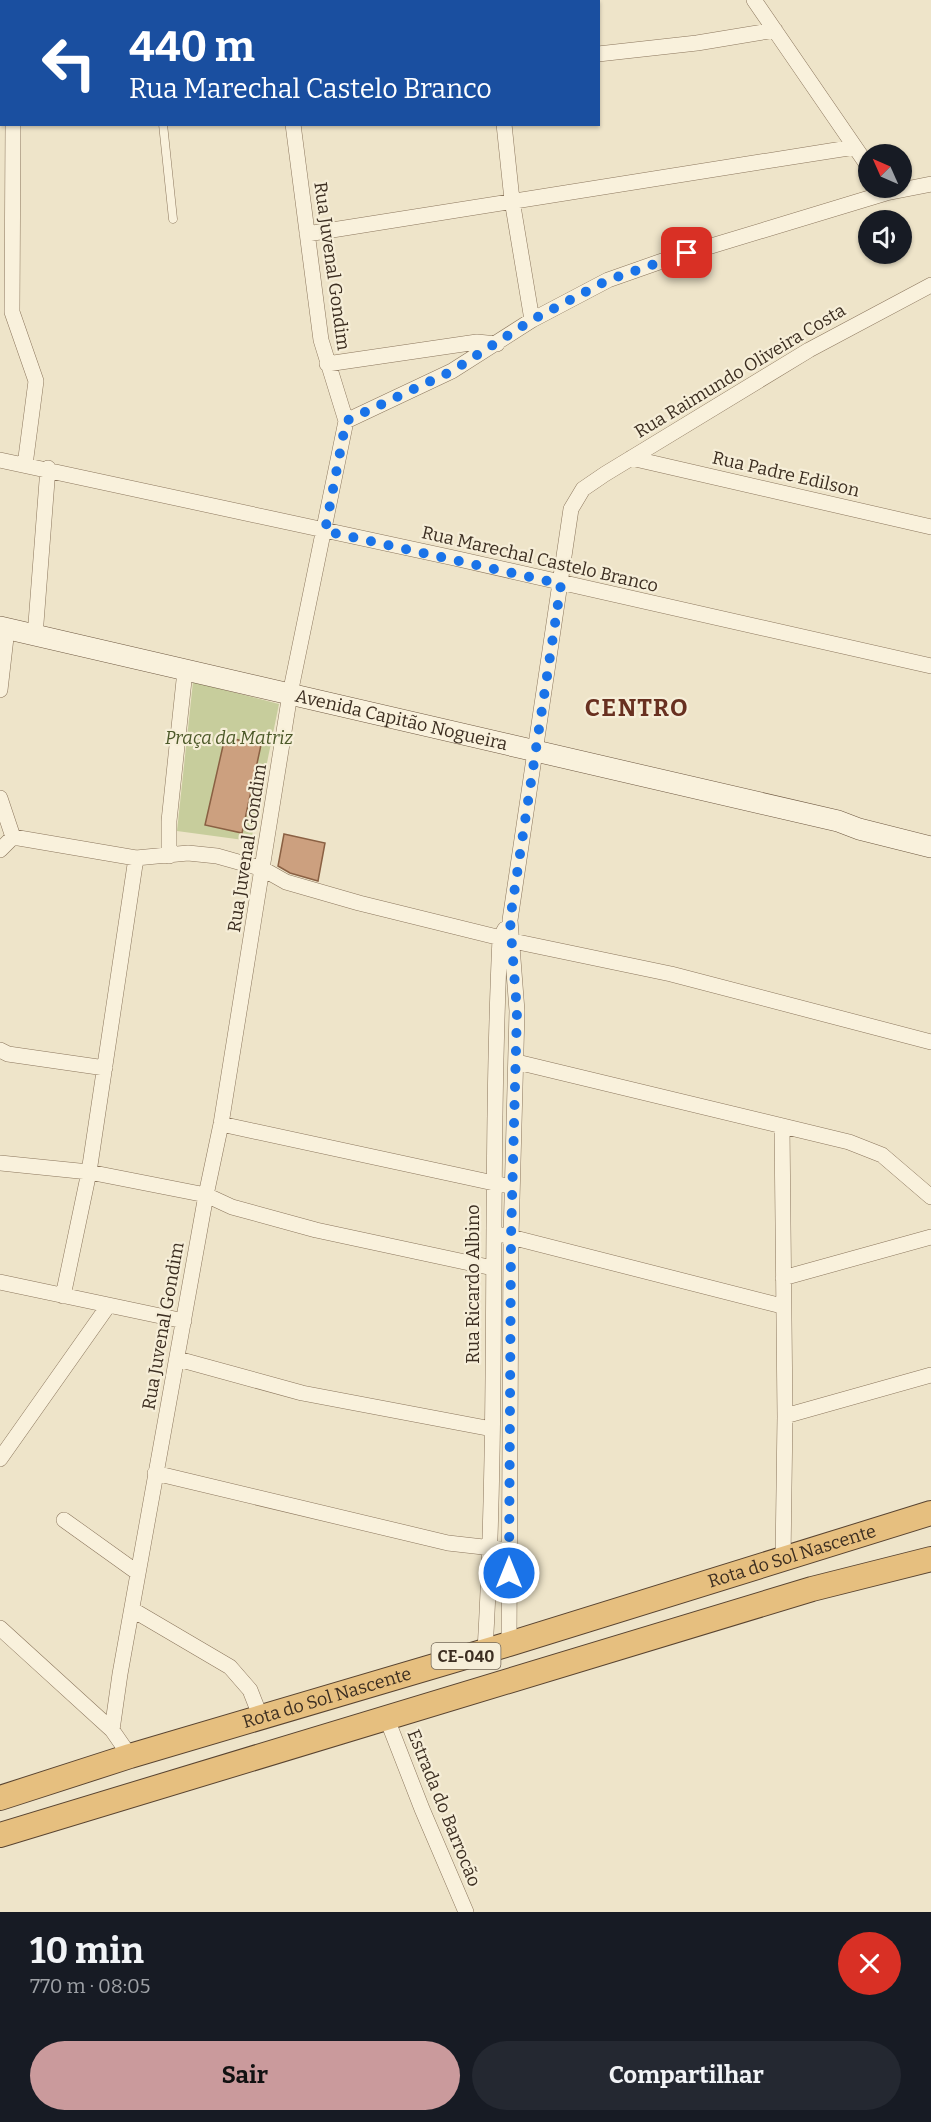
<!DOCTYPE html>
<html lang="pt">
<meta charset="utf-8">
<style>
:root{--surface:#171b24;--page:#242831;--text:#f1f3f6;--muted:#9ea1a6;--accent:#ca9a9c}
body{margin:0;font-family:Bitter,serif;background:var(--page);color:var(--text);height:100vh;display:flex;flex-direction:column;font-size:22px;white-space:nowrap}
*{box-sizing:border-box;margin:0}
p{font-size:20px;color:var(--muted)}
.icon{flex:none;width:33px;height:33px;fill:none;stroke:currentColor;stroke-width:2;stroke-linecap:round;stroke-linejoin:round}
.map{position:relative;height:1912px;overflow:hidden}
.details{display:flex;flex-direction:column;background:var(--surface);flex:1}
.details>*{flex:none}
.guide{position:absolute;left:0px;top:0px;width:600px;height:126px;box-shadow:0 2px 4px #0004;background:#1a4fa0;color:#fff;overflow:hidden}
.needle{width:39px;rotate:315deg}
.controls{position:absolute;left:858px;top:144px;display:grid;gap:12px}
.controls a{display:grid;place-items:center;width:54px;height:54px;border-radius:50%;background:var(--surface);box-shadow:0 2px 4px #0004;font-size:30px}
.pin{position:absolute;display:grid;place-items:center;width:51px;height:51px;color:#fff;margin:-26px;border-radius:12px;box-shadow:0 3px 9px #0006}
.me{position:absolute;width:66px;margin:-33px;rotate:0deg;stroke-linejoin:round;filter:drop-shadow(0 0 4px #0008)}
.turn{display:flex;align-items:center;gap:21px;height:126px;padding:0 30px;font-size:27px}
.turn .icon{width:78px;height:78px;stroke-width:2.5}
.turn b{display:block;font-size:42px;line-height:51px}
.round{display:grid;place-items:center;flex:none;width:63px;height:63px;border-radius:32px;background:var(--page)}
.overview{display:flex;align-items:center;justify-content:space-between;height:102px;padding:0 30px}
h1{font-size:36px;font-weight:700;line-height:45px}
.button{display:flex;gap:12px;margin-top:auto;padding:12px 30px}
.button a{flex:1;height:69px;border-radius:36px;background:var(--accent);color:#111;font-size:24px;font-weight:700;line-height:69px;text-align:center}
.button a+a{background:var(--page);color:var(--text)}
.map>svg:first-child{display:block}
</style>
<div class="map">
<svg width="931" height="1912" viewBox="0 0 931 1912">
<rect width="100%" height="100%" fill="#eee4c9"/>
<path fill="#c7cd9c" d="M 193,682 L 279,704 L 251,841 L 177,831 Z"/>
<path fill="#cca07f" stroke="#8a6043" stroke-width="1.5" d="M 225,737 L 261,745 L 242,833 L 205,825 Z
M 284,834 L 325,843 L 318,881 L 290,873 L 278,866 Z"/>
<g fill="none" stroke-linecap="round" stroke-linejoin="round">
<g stroke="#8b765d" stroke-width="9">
<path id="service" d="M 199,0 L 200,2
M 163,124 L 173,219"/>
</g>
<g stroke="#8b765d" stroke-width="16">
<path id="minor" d="M 280,0 L 280,2
M 487,0 L 487,2
M 754,0 L 868,166
M 36,2 L 42,0
M 0,11 L 2,10
M 598,54 L 697,43 L 775,30
M 13,124 L 12,312 L 36,381 L 25,465
M 504,124 L 512,200 L 532,320
M 307,234 L 855,147
M 327,364 L 477,342 L 497,344
M 346,421 L 452,371 L 532,320 L 608,280 L 665,260 L 886,193 L 931,184
M 631,458 L 931,527
M 0,460 L 454,558 L 931,666
M 35,636 L 48,468
M 0,690 L 7,629
M 0,798 L 13,837 L 136,858 L 188,853 L 217,856 L 263,869 L 286,882 L 359,903 L 513,941 L 671,974 L 931,1042
M 0,850 L 13,837
M 169,856 L 169,821 L 185,671
M 0,1050 L 8,1054 L 105,1068
M 517,1062 L 849,1142 L 882,1155 L 931,1197
M 221,1124 L 503,1185
M 782,1126 L 785,1416 L 783,1560
M 0,1163 L 89,1172 L 206,1195 L 232,1207 L 316,1230 L 493,1268
M 503,1235 L 782,1306
M 783,1278 L 931,1237
M 0,1282 L 184,1321
M 63,1296 L 89,1172 L 136,858
M 178,1359 L 302,1393 L 492,1429
M 785,1416 L 931,1375
M 0,1459 L 108,1306
M 155,1473 L 448,1543 L 501,1549
M 64,1520 L 138,1573
M 133,1610 L 230,1667 L 250,1690 L 261,1718
M 0,1628 L 112,1730
M 509,1644 L 511,1238 L 517,1011 L 510,920 L 571,509 L 583,489 L 605,474 L 809,350 L 931,285
M 485,1651 C 499,1413 489,1175 500,938 L 505,929
M 387,1719 L 422,1809 L 466,1912
M 130,1756 L 112,1730 L 120,1674 L 206,1195 L 221,1124 L 290,694 L 346,421 L 321,340 L 293,124"/>
</g>
<g stroke="#6d5740" stroke-width="22">
<g id="secondary">
<path id="s1" d="M 0,627 L 838,821 L 859,829 L 931,847"/>
</g>
</g>
<g stroke="#594431" stroke-width="26">
<g id="trunk">
<path id="s2" d="M 0,1798 L 130,1756 L 509,1644 L 931,1513"/>
<path d="M 0,1835 L 812,1589 L 931,1559"/>
</g>
</g>
<use href="#service" stroke="#f9f1dc" stroke-width="8"/>
<use href="#minor" stroke="#f9f1dc" stroke-width="15"/>
<use href="#secondary" stroke="#f9f1dc" stroke-width="21"/>
<use href="#trunk" stroke="#e6bf7f" stroke-width="24"/>
</g>
<g fill="none" stroke-linecap="round" stroke-linejoin="round">
<path stroke="#1a73e8" stroke-width="10" stroke-dasharray="0 18" d="M 509,1573 L 511,1238 L 517,1011 L 510,920 L 561,584 L 325,531 L 346,421 L 452,371 L 532,320 L 608,280 L 687,253"/>
</g>
<g text-anchor="middle" stroke-width="4.5" stroke-linejoin="round" paint-order="stroke">
<rect fill="#f6eed8" stroke="#746858" stroke-width="1.5" x="431.5" y="1643" width="69" height="26" rx="4.5"/>
<g font-size="16" font-weight="bold" fill="#3c2e21">
<text x="466" y="1662">CE-040</text>
</g>
<g font-size="18" fill="#3c2e21" stroke="#f6eed8">
<text transform="translate(332 266) rotate(82)" y="6">Rua Juvenal Gondim</text>
<text transform="translate(740 371) rotate(-31)" y="6">Rua Raimundo Oliveira Costa</text>
<text transform="translate(786 474) rotate(13)" y="6">Rua Padre Edilson</text>
<text transform="translate(540 559) rotate(13)" y="6">Rua Marechal Castelo Branco</text>
<text dy="6" stroke="none"><textPath href="#s1" startOffset="412">Avenida Capitão Nogueira</textPath></text>
<text transform="translate(247 848) rotate(-81)" y="6">Rua Juvenal Gondim</text>
<text transform="translate(473 1284) rotate(-90)" y="6">Rua Ricardo Albino</text>
<text transform="translate(163 1326) rotate(-80)" y="6">Rua Juvenal Gondim</text>
<text dy="6" stroke="none"><textPath href="#s2" startOffset="828">Rota do Sol Nascente</textPath></text>
<text dy="6" stroke="none"><textPath href="#s2" startOffset="342">Rota do Sol Nascente</textPath></text>
<text transform="translate(444 1808) rotate(68)" y="6">Estrada do Barrocão</text>
</g>
<g font-size="18" font-style="italic" fill="#4b5828" stroke="#f6eed8">
<text x="229" y="744">Praça da Matriz</text>
</g>
<g font-size="24" font-weight="bold" letter-spacing="1.5" fill="#683020" stroke="#f6eed8">
<text x="637" y="716">CENTRO</text>
</g>
</g>
</svg>
<div class="controls">
<a><svg class="needle" viewBox="-14 -14 28 28"><path d="M0-13l5 13h-10z" fill="#e53935"/><path d="M0 13l5-13h-10z" fill="#9ea1a6"/></svg></a>
<a><svg class="icon" aria-label="sound" viewBox="0 0 24 24"><path d="M4 9h4l5-4v14l-5-4H4zM17 9q2 3 0 6"/></svg></a>
</div>
<div class="pin" style="left:687px;top:253px;background:#d93025"><svg class="icon" aria-label="arrive" viewBox="0 0 24 24"><path d="M6 21V4h12l-3 4 3 4H6"/></svg></div>
<svg class="me" style="left:509px;top:1573px" viewBox="-20 -20 40 40"><circle r="17" fill="#1a73e8" stroke="#fff" stroke-width="3"/><path d="M0-11L8 9 0 5-8 9z" fill="#fff"/></svg>
<div class="guide">
<div class="turn"><svg class="icon" aria-label="left" viewBox="0 0 24 24"><path d="M17 20v-9H6M10 6l-5 5 5 5"/></svg><div><b>440 m</b>Rua Marechal Castelo Branco</div></div>
</div>
</div>
<section class="details">
<div class="overview"><div><h1>10 min</h1><p>770 m · 08:05</p></div><a class="round" style="background:#d93025;color:#fff"><svg class="icon" aria-label="close" viewBox="0 0 24 24"><path d="M6 6l12 12M18 6L6 18"/></svg></a></div>
<div class="button"><a>Sair</a><a>Compartilhar</a></div>
</section>
